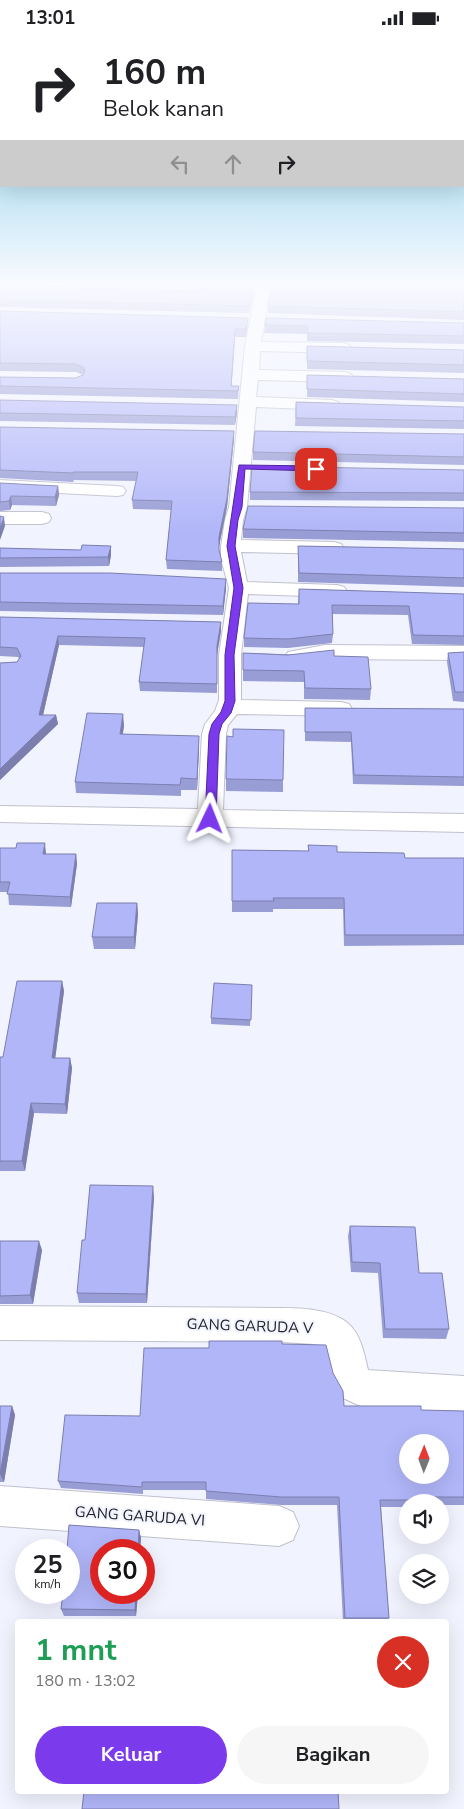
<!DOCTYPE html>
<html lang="id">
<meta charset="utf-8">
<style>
:root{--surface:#fff;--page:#f6f6f6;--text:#202124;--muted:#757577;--accent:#7c3aed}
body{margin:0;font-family:"Nunito Sans",sans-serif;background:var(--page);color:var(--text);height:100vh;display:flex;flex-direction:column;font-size:19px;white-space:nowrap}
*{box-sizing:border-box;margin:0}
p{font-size:16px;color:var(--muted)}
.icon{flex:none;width:28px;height:28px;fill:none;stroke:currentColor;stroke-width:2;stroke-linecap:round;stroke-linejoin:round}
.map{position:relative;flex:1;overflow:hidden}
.details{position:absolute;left:15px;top:1584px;width:434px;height:175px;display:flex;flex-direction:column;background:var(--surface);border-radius:5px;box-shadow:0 5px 20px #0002}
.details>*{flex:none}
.top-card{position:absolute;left:0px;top:0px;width:465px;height:152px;box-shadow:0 5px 20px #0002;background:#fff;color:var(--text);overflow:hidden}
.needle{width:32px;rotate:1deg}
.fabs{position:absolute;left:399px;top:1399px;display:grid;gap:10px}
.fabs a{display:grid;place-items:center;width:50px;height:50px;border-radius:50%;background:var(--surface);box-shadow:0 5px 20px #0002;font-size:25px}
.speed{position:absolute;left:15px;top:1504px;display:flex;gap:10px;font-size:25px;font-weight:700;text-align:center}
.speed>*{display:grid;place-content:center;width:65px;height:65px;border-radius:50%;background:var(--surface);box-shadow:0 5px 20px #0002;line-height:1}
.speed small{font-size:12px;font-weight:400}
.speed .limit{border:8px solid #d22;background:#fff;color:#111}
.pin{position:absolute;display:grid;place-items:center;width:42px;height:42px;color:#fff;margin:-21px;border-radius:10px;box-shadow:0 2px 8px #0006}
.me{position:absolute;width:55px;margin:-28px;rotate:2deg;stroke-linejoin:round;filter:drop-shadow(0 0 4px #0008)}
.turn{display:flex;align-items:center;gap:18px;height:105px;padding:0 20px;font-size:22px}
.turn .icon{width:65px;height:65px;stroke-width:2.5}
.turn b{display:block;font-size:35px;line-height:42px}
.lanes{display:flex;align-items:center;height:48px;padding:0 20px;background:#0003;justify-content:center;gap:25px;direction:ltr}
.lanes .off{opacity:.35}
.round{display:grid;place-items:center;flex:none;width:52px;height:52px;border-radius:26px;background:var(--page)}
.headline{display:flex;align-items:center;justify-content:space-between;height:85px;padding:0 20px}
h1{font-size:30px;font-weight:700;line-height:38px;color:#1e9e55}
.action{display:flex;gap:10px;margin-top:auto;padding:10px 20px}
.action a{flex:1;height:58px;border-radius:30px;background:var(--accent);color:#fff;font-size:20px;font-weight:700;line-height:58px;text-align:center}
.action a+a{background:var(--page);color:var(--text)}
.status{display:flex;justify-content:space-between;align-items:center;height:35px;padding:0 25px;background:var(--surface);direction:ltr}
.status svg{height:14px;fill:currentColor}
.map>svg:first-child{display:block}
</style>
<div class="status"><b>13:01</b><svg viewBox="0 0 49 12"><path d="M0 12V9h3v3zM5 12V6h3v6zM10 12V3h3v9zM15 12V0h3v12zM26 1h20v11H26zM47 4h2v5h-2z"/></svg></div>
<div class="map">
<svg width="464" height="1774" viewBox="0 0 464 1774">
<rect width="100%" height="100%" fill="#f1f3ff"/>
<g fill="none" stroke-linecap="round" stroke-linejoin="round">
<g stroke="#c0c1cd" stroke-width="2">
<path id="street" d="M 257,250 L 271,250 L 261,307 L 344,308 L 349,310 L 352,313 L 349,316 L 344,318 L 260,316 L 259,335 L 345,337 L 351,339 L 353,342 L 351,345 L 345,347 L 258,345 L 256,362 L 332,365 L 338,367 L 340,370 L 338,373 L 332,375 L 256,372 L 247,472 L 243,485 L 241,505 L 334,507 L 341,509 L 344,513 L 341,517 L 334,519 L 241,517 L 247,547 L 337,550 L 344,552 L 347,556 L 344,560 L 337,562 L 248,559 L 241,620 L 241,665 L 341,667 L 349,669 L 352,674 L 349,679 L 341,681 L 237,679 L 228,690 L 226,699 L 223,775 L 464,779 L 464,797 L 0,787 L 0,771 L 198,774 L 202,699 L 205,689 L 215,676 L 219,665 L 219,620 L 229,553 L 221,524 L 221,511 L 225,485 L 229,472 L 245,311 Z
M 0,445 L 117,451 L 123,452 L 126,456 L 123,460 L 117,461 L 0,455 Z
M 0,477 L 42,477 L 49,479 L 51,483 L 49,487 L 42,489 L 0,489 Z
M 325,610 L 464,611 L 464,625 L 325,624 L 296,629 L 288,627 L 285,622 L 288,617 Z
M 0,1271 L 281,1273 C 303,1273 340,1274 354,1295 C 362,1306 365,1322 368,1335 L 464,1341 L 464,1379 L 367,1373 L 356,1369 L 343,1363 L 339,1359 L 333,1346 L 327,1318 L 323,1313 L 314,1309 L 281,1307 L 0,1305 Z
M 0,1451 L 279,1471 L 293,1477 L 299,1491 L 293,1505 L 279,1511 L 0,1491 Z"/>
</g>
<use href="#street" fill="#fff" fill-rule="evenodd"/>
</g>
<path fill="#989dd6" d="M 83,250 L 255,250 L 249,278 L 0,272 L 0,251 L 198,256 L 201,254 L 198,252 Z
M 464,250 L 464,285 L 268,278 L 268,271 Z
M 0,276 L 248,291 L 246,302 L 235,302 L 231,351 L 239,351 L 238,364 L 0,359 L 0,342 L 75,343 L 83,340 L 76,337 L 0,336 Z
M 464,288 L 464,309 L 307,306 L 307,299 L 264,298 L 265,290 Z
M 307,311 L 464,315 L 464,338 L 307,334 Z
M 307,340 L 464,344 L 464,367 L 307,362 Z
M 0,365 L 237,378 L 235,390 L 0,386 Z
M 296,367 L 464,372 L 464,394 L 295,391 Z
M 0,392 L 234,396 L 234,404 L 227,472 L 219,511 L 219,515 L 222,527 L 222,536 L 167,534 L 166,525 L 171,475 L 133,474 L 132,465 L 136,446 L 74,445 L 73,447 L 0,443 Z
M 464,399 L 464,430 L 253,425 L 253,417 Z
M 464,435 L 464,466 L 250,465 L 250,457 Z
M 0,448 L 58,451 L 59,460 L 56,471 L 12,470 L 10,475 L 0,476 Z
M 464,473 L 464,507 L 243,503 L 243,494 Z
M 111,511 L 111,520 L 109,531 L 0,532 L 0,513 L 81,515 Z
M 298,511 L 464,514 L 464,552 L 298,547 Z
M 0,538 L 226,553 L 223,580 L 0,576 Z
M 299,554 L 464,559 L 464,610 L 412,609 L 408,580 L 332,579 L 333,599 L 332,608 L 288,613 L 244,612 L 244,603 L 298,569 Z
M 0,582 L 221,587 L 221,596 L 217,620 L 217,658 L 140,656 L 139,647 L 144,612 L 59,610 L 43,680 L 56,680 L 58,689 L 0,745 L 0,628 L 17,627 L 19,624 L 18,622 L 0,621 Z
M 464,617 L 464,667 L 453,666 L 447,627 L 448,618 Z
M 243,618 L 334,621 L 371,654 L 370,665 L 304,664 L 304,647 L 243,646 Z
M 305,673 L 464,674 L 464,751 L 353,749 L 351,707 L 305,706 Z
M 124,690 L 123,699 L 199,712 L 197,755 L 181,755 L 181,761 L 76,758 L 75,747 Z
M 226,744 L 283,745 L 283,757 L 226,756 Z
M 308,810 L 337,817 L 405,823 L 464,823 L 464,910 L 344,911 L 343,874 L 273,874 L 273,877 L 232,877 L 232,815 L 308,816 Z
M 0,813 L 46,819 L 76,819 L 77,829 L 71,872 L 9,870 L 8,857 L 0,857 Z
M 137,868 L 138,879 L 135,914 L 94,914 L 92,902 Z
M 62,946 L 64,956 L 55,1023 L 70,1023 L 72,1033 L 67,1079 L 34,1078 L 25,1136 L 0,1136 L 0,1022 L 3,1022 Z
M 252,950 L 250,991 L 211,989 L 211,983 Z
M 154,1162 L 147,1268 L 79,1268 L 77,1258 L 85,1205 Z
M 350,1191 L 419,1238 L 449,1294 L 446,1304 L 383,1303 L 378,1238 L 351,1237 L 348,1201 Z
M 0,1206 L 42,1215 L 33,1269 L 0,1269 Z
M 282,1309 L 333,1338 L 344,1371 L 421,1375 L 464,1376 L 464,1470 L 440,1470 L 440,1468 L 408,1468 L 408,1472 L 381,1472 L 389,1583 L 388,1586 L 343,1586 L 337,1470 L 281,1470 L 206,1464 L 206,1455 L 143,1455 L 143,1459 L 61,1453 L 58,1446 L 140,1381 L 209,1313 Z
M 0,1371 L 12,1371 L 15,1380 L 4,1447 L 0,1447 Z
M 69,1490 L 139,1495 L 141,1503 L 140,1515 L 101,1515 L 101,1558 L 138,1558 L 136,1581 L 64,1581 L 61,1574 L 63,1558 L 69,1558 L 69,1515 L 67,1515 Z"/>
<path fill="#7c7fae" d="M 254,250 L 255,250 L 249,278 L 250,271 Z
M 235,294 L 235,302 L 231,359 L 231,351 Z
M 237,370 L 237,378 L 235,390 L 235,382 Z
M 234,396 L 234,404 L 227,472 L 219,511 L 219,502 Z
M 58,451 L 59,460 L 56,471 L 55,462 Z
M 11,461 L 12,470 L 10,475 L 9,466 Z
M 4,482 L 5,491 L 0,505 L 0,493 Z
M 111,511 L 111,520 L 109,531 L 108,522 Z
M 226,544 L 226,553 L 223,580 L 223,571 Z
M 221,587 L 221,596 L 217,620 L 217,658 L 217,611 Z
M 58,601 L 59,610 L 41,689 L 39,680 Z
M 123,679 L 124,690 L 121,711 L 120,699 Z
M 56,680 L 58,689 L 0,745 L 0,734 Z
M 199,701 L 199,712 L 197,755 L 197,744 Z
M 45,808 L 46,819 L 43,819 Z
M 76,819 L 77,829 L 71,872 L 70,862 Z
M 137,868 L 138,879 L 135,914 L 134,902 Z
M 62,946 L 64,956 L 54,1033 L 52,1023 Z
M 70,1023 L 72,1033 L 67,1079 L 65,1069 Z
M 31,1068 L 34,1078 L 25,1136 L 22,1126 Z
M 153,1151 L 154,1162 L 147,1268 L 146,1259 Z
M 39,1206 L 42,1215 L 33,1269 L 30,1260 Z
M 12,1371 L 15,1380 L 4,1447 L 0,1439 Z
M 139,1495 L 141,1503 L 140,1515 L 138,1515 Z
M 136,1558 L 138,1558 L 136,1581 L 135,1575 Z"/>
<path fill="#b1b6f9" stroke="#7c7fae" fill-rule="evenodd" d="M 205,250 L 254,250 L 250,271 L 0,265 L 0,251 L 198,256 L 207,251 Z
M 272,250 L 464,250 L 464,277 L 268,271 Z
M 0,276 L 248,283 L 246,294 L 235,294 L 231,351 L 239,351 L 238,356 L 0,351 L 0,342 L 75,343 L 83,340 L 85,335 L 83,332 L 75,329 L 0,328 Z
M 266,283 L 464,288 L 464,301 L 307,298 L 308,291 L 265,290 Z
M 307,311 L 464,315 L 464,330 L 307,326 Z
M 307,340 L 464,344 L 464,359 L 307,354 Z
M 0,365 L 237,370 L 235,382 L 0,378 Z
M 296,367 L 464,372 L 464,386 L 296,383 Z
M 0,392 L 234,396 L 227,463 L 219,502 L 219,515 L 222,527 L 166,525 L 172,466 L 132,465 L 138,437 L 73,437 L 73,438 L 0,435 Z
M 255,396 L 464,399 L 464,422 L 253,417 Z
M 252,431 L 464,435 L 464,458 L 250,457 Z
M 0,448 L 58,451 L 55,462 L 11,461 L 9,466 L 0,467 Z
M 248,471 L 464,473 L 464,498 L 243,494 Z
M 0,481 L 4,482 L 0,493 Z
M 82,510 L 111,511 L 108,522 L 0,523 L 0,513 L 81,515 Z
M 298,511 L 464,514 L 464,543 L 299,538 Z
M 0,538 L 110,538 L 226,544 L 223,571 L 0,567 Z
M 299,554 L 464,559 L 464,601 L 413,600 L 409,571 L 332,570 L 333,599 L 288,604 L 244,603 L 248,568 L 299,569 Z
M 0,582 L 221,587 L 217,611 L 217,649 L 139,647 L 145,603 L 58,601 L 39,680 L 56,680 L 0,734 L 0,628 L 17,627 L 21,621 L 17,613 L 0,612 Z
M 334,615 L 334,621 L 368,622 L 371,654 L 305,653 L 304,636 L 243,635 L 243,618 L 288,620 Z
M 464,617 L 464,657 L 455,657 L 448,618 Z
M 305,673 L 464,674 L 464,742 L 354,740 L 351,697 L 305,697 Z
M 87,678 L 123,679 L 120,699 L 199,701 L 197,744 L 181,743 L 180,750 L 75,747 Z
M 233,694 L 284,695 L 283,745 L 226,744 L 227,701 L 233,702 Z
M 17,808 L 45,808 L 43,819 L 76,819 L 70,862 L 7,859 L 10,847 L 0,847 L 0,813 L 16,813 Z
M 308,810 L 337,811 L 337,817 L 404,818 L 405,823 L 464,823 L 464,900 L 345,900 L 344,863 L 273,863 L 274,866 L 232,866 L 232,815 L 309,816 Z
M 97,868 L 137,868 L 134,902 L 92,902 Z
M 17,946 L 62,946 L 52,1023 L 70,1023 L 65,1069 L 31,1068 L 22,1126 L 0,1126 L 0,1022 L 3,1022 Z
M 214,948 L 252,950 L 251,985 L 211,983 Z
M 90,1150 L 153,1151 L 146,1259 L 77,1258 L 82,1205 L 85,1205 Z
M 350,1191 L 415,1192 L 419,1238 L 442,1238 L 449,1294 L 385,1294 L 380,1228 L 352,1227 Z
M 0,1206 L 39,1206 L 30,1260 L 0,1261 Z
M 209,1306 L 282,1306 L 282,1309 L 326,1310 L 333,1338 L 343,1356 L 344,1371 L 421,1371 L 421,1375 L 464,1376 L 464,1462 L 430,1462 L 430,1465 L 380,1465 L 389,1583 L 345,1583 L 339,1462 L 281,1462 L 206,1456 L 206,1447 L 142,1447 L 142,1452 L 58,1446 L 65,1380 L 140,1381 L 144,1313 L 209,1313 ZM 408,1408 L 440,1408 L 440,1440 L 408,1440 Z
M 0,1371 L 12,1371 L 0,1439 Z
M 69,1490 L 139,1495 L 138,1515 L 101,1515 L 101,1558 L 136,1558 L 135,1575 L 61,1574 L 63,1558 L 69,1558 L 69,1515 L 67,1515 Z
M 84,1756 L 338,1756 L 339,1774 L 82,1774 Z"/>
<linearGradient id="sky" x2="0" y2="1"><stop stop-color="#6bc4e5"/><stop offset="0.5" stop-color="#f9faff"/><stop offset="1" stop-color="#f9faff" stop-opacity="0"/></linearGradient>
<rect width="464" height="498" fill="url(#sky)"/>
<path fill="#7c3aed" stroke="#51269a" d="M 239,430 L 316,431 L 320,434 L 316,436 L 245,434 L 242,472 L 238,485 L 235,511 L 243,553 L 234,620 L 235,666 L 231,678 L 222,689 L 219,699 L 216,784 L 210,788 L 205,784 L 209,699 L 212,689 L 221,677 L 225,666 L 225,620 L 234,553 L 227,511 Z"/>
<g text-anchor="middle" stroke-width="4" stroke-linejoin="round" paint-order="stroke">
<g font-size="15" fill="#222227" stroke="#f1f3ff">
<text transform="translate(250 1291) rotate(2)" y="5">GANG GARUDA V</text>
<text transform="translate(140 1481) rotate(4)" y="5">GANG GARUDA VI</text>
</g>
</g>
</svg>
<div class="fabs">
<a><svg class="needle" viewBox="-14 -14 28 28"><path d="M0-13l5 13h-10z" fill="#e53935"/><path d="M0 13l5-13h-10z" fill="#757577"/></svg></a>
<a><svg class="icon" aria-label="sound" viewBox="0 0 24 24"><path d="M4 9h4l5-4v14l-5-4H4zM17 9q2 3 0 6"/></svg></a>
<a><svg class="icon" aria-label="layers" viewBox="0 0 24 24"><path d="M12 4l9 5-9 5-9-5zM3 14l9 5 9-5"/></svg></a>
</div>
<div class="speed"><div>25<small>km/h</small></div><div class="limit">30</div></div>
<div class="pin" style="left:316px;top:434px;background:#d93025"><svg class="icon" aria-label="arrive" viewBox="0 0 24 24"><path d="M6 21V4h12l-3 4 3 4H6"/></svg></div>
<svg class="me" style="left:210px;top:784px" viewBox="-20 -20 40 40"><path d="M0-17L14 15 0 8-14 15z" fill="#7c3aed" stroke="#fff" stroke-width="4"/></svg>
<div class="top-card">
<div class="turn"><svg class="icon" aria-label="right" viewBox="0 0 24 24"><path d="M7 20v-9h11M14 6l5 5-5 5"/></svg><div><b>160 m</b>Belok kanan</div></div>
<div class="lanes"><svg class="icon off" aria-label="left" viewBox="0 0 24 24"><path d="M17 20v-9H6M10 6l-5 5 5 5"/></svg><svg class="icon off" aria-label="ahead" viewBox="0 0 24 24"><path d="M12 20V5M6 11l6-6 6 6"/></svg><svg class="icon" aria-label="right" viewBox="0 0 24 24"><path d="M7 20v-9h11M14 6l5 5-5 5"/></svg></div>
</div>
<section class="details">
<div class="headline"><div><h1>1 mnt</h1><p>180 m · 13:02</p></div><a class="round" style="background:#d93025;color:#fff"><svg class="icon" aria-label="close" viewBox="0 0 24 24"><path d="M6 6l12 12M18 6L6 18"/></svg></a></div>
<div class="action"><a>Keluar</a><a>Bagikan</a></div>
</section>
</div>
